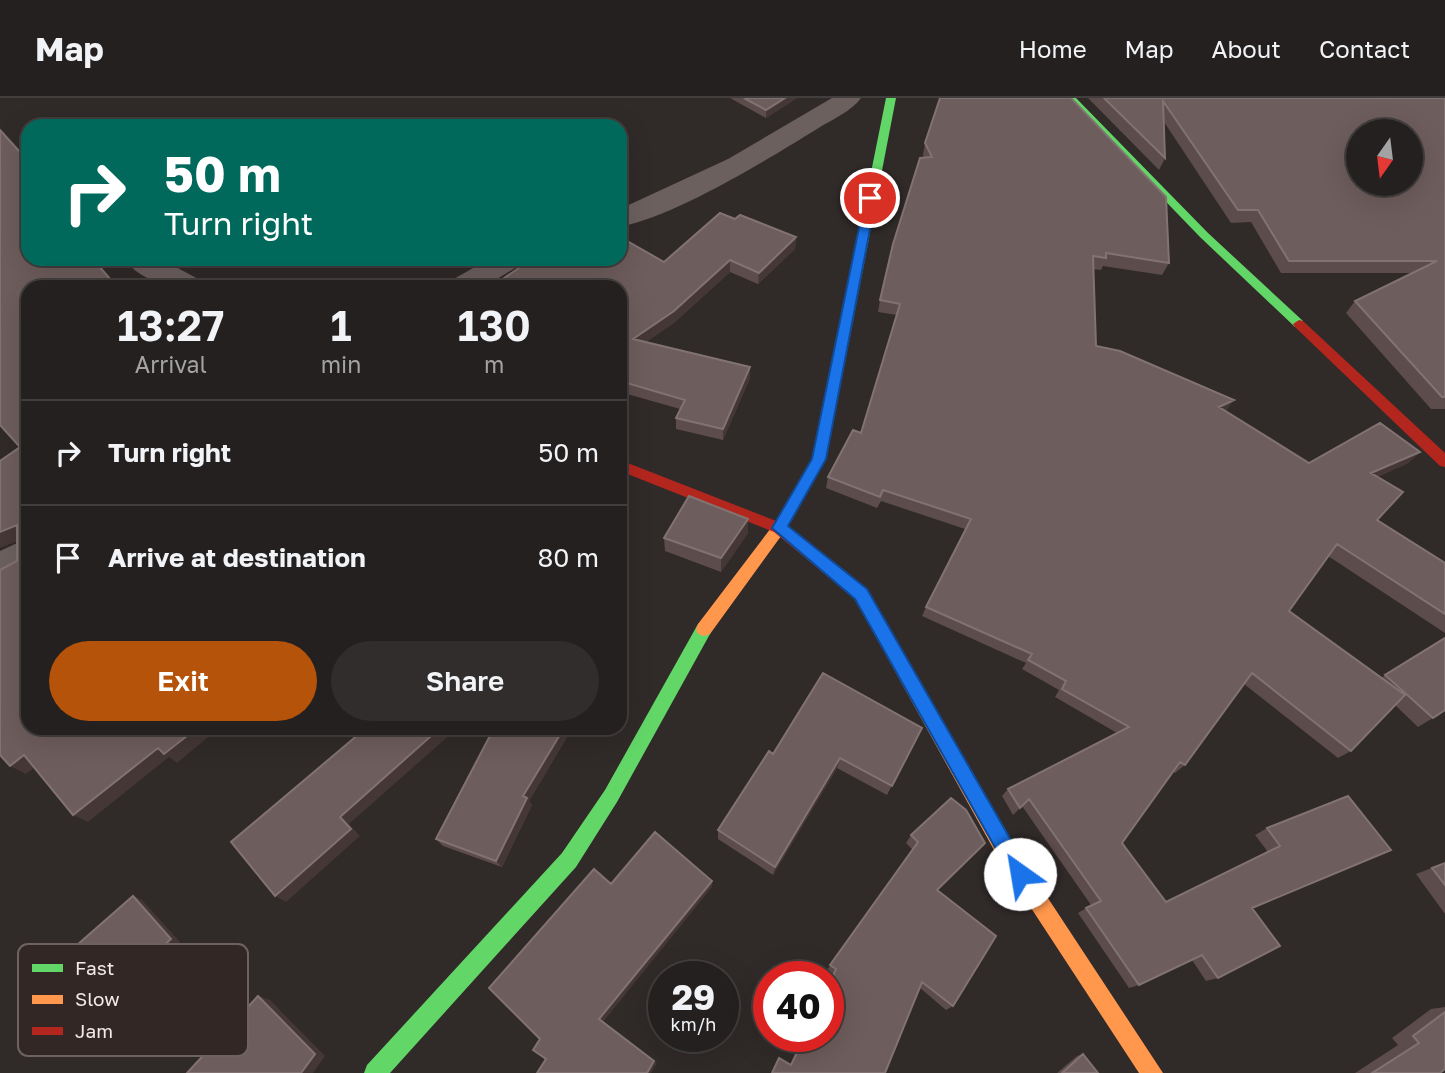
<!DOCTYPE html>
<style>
:root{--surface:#24201f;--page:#302d2c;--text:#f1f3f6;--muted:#a3a3a4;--line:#413e3d;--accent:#b45309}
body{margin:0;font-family:"Golos Text",sans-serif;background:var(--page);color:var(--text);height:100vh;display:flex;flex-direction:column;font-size:26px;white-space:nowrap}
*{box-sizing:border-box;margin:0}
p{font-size:23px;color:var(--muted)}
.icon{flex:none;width:38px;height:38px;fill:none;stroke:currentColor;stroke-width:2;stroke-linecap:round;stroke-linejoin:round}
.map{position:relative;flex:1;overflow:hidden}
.drawer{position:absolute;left:21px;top:182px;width:606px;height:455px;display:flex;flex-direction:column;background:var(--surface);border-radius:21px;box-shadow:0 7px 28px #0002,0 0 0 2px var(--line)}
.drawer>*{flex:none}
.guide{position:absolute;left:21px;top:21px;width:606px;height:147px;border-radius:21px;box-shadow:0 7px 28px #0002,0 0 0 2px var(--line);background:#00695c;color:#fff;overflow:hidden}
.needle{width:46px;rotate:194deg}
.fabs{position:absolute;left:1346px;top:21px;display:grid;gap:14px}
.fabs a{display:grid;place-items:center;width:77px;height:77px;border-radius:50%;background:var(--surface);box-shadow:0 7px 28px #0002,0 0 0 2px var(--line);font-size:35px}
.speed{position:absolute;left:648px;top:863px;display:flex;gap:14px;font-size:35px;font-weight:700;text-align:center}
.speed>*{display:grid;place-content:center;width:91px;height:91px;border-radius:50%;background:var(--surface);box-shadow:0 7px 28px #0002,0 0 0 2px var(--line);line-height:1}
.speed small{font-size:18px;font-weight:400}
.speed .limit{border:10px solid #d22;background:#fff;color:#111}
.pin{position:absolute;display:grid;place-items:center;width:60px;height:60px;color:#fff;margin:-30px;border:4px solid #fff;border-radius:50%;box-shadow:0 2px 7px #0007}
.me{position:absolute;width:77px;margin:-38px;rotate:328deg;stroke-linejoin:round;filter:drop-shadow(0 0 5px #0008)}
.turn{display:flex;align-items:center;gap:24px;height:147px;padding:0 28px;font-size:32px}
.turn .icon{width:91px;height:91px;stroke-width:2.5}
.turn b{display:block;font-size:49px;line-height:60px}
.eta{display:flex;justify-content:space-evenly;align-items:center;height:119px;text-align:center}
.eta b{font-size:42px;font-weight:600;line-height:49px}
.button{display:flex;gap:14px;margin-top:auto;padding:14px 28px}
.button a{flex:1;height:80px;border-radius:42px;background:var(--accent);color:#fff;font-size:28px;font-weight:600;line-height:80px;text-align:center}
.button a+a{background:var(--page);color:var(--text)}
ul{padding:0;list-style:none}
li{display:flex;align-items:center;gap:21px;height:105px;padding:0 28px;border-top:2px solid var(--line)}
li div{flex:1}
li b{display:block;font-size:26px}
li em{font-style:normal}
header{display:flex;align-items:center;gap:42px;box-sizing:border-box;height:98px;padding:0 35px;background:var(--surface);border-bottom:2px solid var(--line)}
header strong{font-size:33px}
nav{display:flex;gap:38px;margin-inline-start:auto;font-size:24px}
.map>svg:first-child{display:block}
</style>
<header>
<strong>Map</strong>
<nav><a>Home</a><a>Map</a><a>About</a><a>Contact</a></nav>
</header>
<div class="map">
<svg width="1445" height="975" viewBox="0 0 1445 975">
<rect width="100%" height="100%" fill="#302a29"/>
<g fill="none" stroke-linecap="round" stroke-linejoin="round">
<path fill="#6c605f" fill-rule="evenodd" d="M 832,0 L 861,0 C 852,13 831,22 817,31 C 765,63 678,117 620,129 L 620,111 L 728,61 Z
M 125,161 L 161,161 L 200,182 L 205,189 C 177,189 142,187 125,161 Z
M 489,161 L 524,161 L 520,167 L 484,189 L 447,189 L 452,182 Z
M 28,440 L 28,474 L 0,488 L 0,453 Z"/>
<path fill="#63d668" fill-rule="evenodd" d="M 886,0 L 896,0 L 852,228 L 846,232 L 840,228 Z
M 1066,0 L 1076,0 L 1208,135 L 1303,223 L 1303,229 L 1295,229 L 1200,139 Z
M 704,524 L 710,526 L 712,531 L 710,536 L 617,704 L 576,769 L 390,975 L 364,975 L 367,967 L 562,755 L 605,692 L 698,526 Z"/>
<path fill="#ff974d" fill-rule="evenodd" d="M 846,224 L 852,228 L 826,361 L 784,434 L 710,536 L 704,538 L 698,536 L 696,531 L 698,526 L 774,426 L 812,361 L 840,228 Z
M 825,461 L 867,491 L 1013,747 L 1163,975 L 1139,975 L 999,761 L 855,501 L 820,472 L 817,467 L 820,462 Z"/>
<path fill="#b3261e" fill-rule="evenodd" d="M 1299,222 L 1303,223 L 1445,355 L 1445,369 L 1440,368 L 1295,229 L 1293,226 Z
M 620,362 L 784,426 L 830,462 L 833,467 L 830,472 L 820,472 L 774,434 L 620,373 Z"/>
</g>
<path fill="#5c4c4b" d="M 730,0 L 797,0 L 766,20 Z
M 1088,0 L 1445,0 L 1445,311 L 1431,311 L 1346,215 L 1355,203 L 1413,175 L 1281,175 L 1251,124 L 1231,125 L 1164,24 L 1165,60 L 1159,72 Z
M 925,45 L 1169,165 L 1162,177 L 1103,168 L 1101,172 L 1093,171 L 1096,248 L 1225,313 L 1309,365 L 1420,354 L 1408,365 L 1377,379 L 1377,422 L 1445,465 L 1445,535 L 1328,458 L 1289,513 L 1381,580 L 1445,540 L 1433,620 L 1418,629 L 1395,607 L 1351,653 L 1338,660 L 1244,586 L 1185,667 L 1175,675 L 1173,674 L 1122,745 L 1166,804 L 1268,754 L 1255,737 L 1267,730 L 1348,698 L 1252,810 L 1218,880 L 1206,883 L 1192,862 L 1139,887 L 1129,890 L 1078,815 L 1091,807 L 1022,708 L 1013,717 L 1002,698 L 1008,691 L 1117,635 L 1055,599 L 1059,592 L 1022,571 L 1026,565 L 922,518 L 926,509 L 965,431 L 881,403 L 877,410 L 826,390 L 828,379 L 861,335 L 897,217 L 878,214 L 880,202 L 924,60 L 923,57 Z
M 735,121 L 796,139 L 795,151 L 758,186 L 730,174 L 675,224 L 646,244 L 750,269 L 750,280 L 723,342 L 676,331 L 676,320 L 680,311 L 620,294 L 620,189 Z
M 748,435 L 721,474 L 665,453 L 664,440 Z
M 494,630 L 569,630 L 570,634 L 529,703 L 532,707 L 502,769 L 443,748 L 436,741 Z
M 922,630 L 887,697 L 837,670 L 773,777 L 718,741 L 718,732 L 773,656 Z
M 951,700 L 938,793 L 953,908 L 946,912 L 920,890 L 885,975 L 772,975 L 779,960 L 790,967 L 803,938 L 828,938 L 828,886 L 833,876 L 827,872 L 913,752 L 906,745 L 911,737 Z
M 1445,765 L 1445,816 L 1416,776 Z
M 1445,909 L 1445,971 L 1440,975 L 1355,975 L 1398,947 L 1392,940 L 1431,911 Z
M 1083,956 L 1098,975 L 1057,975 L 1077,958 Z"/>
<path fill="#443736" d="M 785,0 L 797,0 L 766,20 L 766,12 Z
M 796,139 L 795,151 L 758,186 L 759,175 Z
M 730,162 L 730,174 L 675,224 L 634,253 L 633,241 Z
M 750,269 L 750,280 L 723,342 L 723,331 Z
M 1234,302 L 1226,313 L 1219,309 Z
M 1420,354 L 1408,365 L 1360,386 L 1371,375 Z
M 748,421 L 748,435 L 721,474 L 721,460 Z
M 17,427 L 28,439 L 0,450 L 0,434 Z
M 197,630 L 219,630 L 177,665 L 169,659 L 88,724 L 73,717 L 158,650 Z
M 440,630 L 449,630 L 452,635 L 349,726 L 360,738 L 286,804 L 275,798 L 340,719 Z
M 564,630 L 569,630 L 570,634 L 529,703 L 532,707 L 502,769 L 496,763 L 523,698 Z
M 24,657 L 40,665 L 26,676 L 10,668 Z
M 840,660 L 837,670 L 773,777 L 775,769 Z
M 712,783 L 712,789 L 603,924 L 599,921 Z
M 133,798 L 142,802 L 180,844 L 115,905 L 105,903 Z
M 258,898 L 270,902 L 325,958 L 313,975 L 301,975 Z
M 654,963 L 657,965 L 651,975 L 647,975 Z"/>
<path fill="#6d5d5c" stroke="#827372" stroke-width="2" fill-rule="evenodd" d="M 744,0 L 785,0 L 766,12 Z
M 940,0 L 1071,0 L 1166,99 L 1169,165 L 1106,155 L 1106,160 L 1093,158 L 1096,248 L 1120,253 L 1234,302 L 1219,309 L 1309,365 L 1380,325 L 1420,354 L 1371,375 L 1403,394 L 1377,422 L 1445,465 L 1445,516 L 1337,446 L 1289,513 L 1405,597 L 1351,653 L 1252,575 L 1185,667 L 1180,664 L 1122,745 L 1166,804 L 1280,748 L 1267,730 L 1348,698 L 1391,752 L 1252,810 L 1280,848 L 1218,880 L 1202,857 L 1139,887 L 1086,810 L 1101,803 L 1029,701 L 1020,710 L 1008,691 L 1129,629 L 1062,591 L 1066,583 L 1028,562 L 1032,556 L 926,509 L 971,421 L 883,392 L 880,399 L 828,379 L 853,332 L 861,335 L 900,206 L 880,202 L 893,146 L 920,60 L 932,59 L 925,45 Z
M 1104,0 L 1445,0 L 1445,299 L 1442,299 L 1355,203 L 1437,163 L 1289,163 L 1258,112 L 1238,112 L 1163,3 L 1165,60 ZM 1358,33 L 1410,33 L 1410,86 L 1358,86 Z
M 0,32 L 28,63 L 28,161 L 93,161 L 117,189 L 28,189 L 28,630 L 197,630 L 164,656 L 158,650 L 73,717 L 24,657 L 10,668 L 0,657 L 0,472 L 17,463 L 17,427 L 0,434 L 0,363 L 20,349 L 0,327 Z
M 720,115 L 735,121 L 740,117 L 796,139 L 759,175 L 730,162 L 674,213 L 633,241 L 750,269 L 723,331 L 676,320 L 685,302 L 620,283 L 620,189 L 491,189 L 532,161 L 620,161 L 620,139 L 664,164 Z
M 689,398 L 748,421 L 721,460 L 664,440 Z
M 1445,540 L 1445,612 L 1433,620 L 1385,577 Z
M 823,575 L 922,630 L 892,688 L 840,660 L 775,769 L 718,732 L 769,653 L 773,656 Z
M 366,630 L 440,630 L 340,719 L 351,731 L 275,798 L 231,744 Z
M 494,630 L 564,630 L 523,698 L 527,700 L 496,763 L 436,741 Z
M 951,700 L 966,712 L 985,745 L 937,792 L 996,838 L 953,908 L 922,884 L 885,975 L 772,975 L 779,960 L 791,967 L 805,938 L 828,938 L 828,889 L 836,871 L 830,867 L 918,744 L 911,737 Z
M 655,734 L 712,783 L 599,921 L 654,963 L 647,975 L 537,975 L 546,961 L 533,952 L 540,941 L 489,890 L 594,771 L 611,786 Z
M 1445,765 L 1445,787 L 1432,770 Z
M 133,798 L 171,841 L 105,903 L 68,855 Z
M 258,898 L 315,956 L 301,975 L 187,975 Z
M 1445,914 L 1445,971 L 1440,975 L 1372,975 L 1419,945 L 1413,938 Z
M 1083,956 L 1098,975 L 1062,975 Z"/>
<path fill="#1a73e8" stroke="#114b97" stroke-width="2" d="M 870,97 L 876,100 L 826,361 L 788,428 L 867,491 L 1027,770 L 1030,776 L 1027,783 L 1020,786 L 1014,783 L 855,501 L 772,430 L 812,361 L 865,100 Z"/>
<rect x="18" y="846" width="230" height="112" rx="10" fill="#332726" stroke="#6d6261" stroke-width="2"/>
<rect x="32" y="866" width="31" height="8" fill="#63d668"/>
<rect x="32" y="897" width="31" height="9" fill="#ff974d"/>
<rect x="32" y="929" width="31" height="8" fill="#b3261e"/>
<g font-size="19" fill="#f3ebea">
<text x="75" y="877">Fast</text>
<text x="75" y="908">Slow</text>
<text x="75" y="940">Jam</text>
</g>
</svg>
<div class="fabs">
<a><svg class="needle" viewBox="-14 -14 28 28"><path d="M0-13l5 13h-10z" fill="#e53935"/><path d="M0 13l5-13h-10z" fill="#a3a3a4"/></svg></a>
</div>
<div class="speed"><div>29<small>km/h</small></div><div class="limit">40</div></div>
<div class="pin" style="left:870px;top:100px;background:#d93025"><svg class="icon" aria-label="arrive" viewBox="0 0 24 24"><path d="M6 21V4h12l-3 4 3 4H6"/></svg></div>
<svg class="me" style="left:1020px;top:776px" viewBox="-20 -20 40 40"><circle r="19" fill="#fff"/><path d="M0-13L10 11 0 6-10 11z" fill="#1a73e8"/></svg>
<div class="guide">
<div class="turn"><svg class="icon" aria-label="right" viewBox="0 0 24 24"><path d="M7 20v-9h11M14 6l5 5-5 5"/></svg><div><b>50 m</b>Turn right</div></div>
</div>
<section class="drawer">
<div class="eta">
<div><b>13:27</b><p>Arrival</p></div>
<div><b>1</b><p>min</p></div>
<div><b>130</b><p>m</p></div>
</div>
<ul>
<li><svg class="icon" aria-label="right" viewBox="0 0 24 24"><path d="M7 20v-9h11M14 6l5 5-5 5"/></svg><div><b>Turn right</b></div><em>50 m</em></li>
<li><svg class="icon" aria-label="arrive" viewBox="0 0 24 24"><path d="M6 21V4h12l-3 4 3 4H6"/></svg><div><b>Arrive at destination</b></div><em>80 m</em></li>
</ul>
<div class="button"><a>Exit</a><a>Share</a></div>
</section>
</div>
